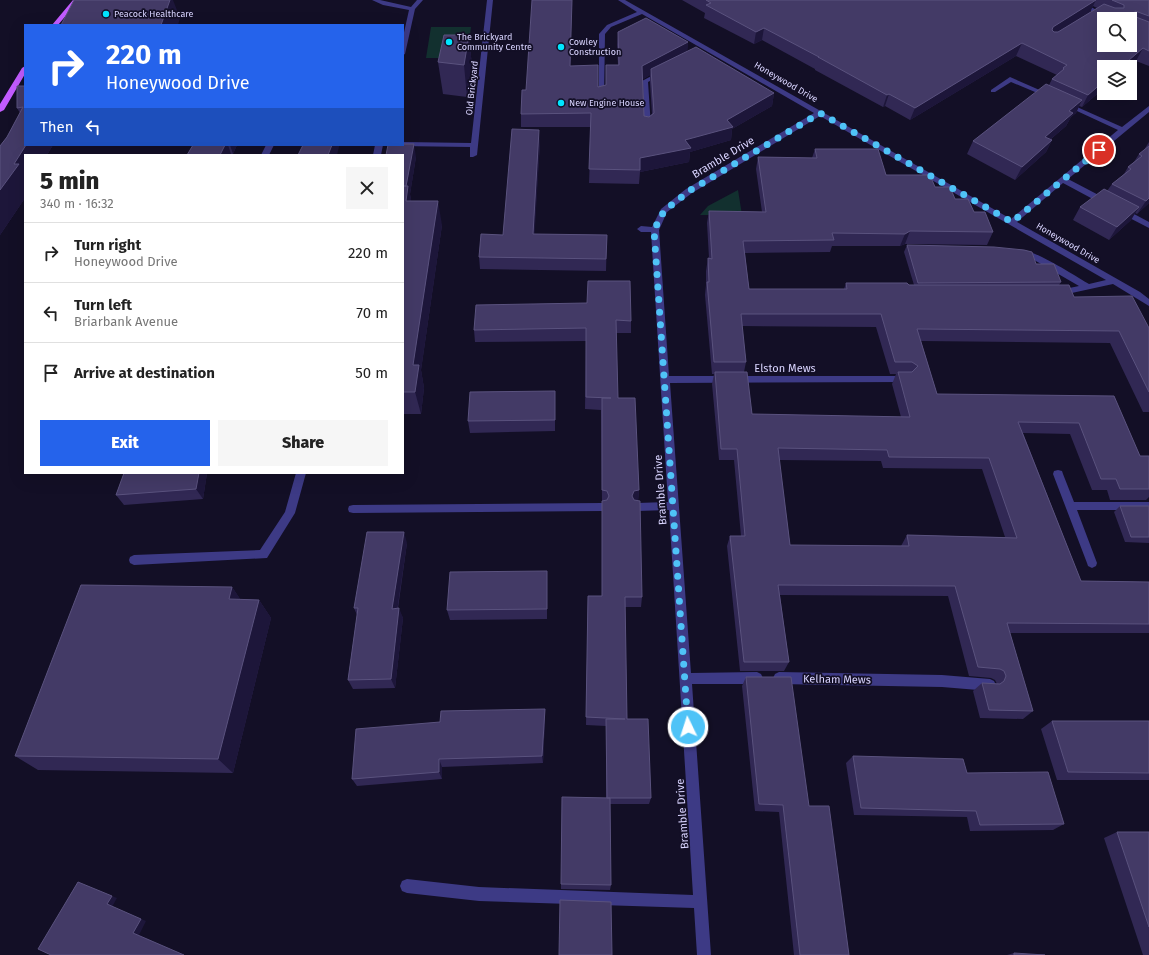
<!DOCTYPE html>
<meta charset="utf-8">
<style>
:root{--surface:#fff;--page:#f6f6f6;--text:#222;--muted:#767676;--line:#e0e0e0;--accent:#2563eb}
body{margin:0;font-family:"Fira Sans",sans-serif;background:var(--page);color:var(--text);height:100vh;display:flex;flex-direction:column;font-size:15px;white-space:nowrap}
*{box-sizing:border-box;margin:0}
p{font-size:13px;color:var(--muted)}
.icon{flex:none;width:22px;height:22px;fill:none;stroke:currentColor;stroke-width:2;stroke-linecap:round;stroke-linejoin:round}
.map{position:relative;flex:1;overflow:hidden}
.side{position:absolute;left:24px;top:154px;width:380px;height:320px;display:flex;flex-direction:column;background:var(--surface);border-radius:0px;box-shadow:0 4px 16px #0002}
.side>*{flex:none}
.guide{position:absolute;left:24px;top:24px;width:380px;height:122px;border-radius:0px;box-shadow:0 4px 16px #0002;background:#2563eb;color:#fff;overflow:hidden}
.fabs{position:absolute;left:1097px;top:12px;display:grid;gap:8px}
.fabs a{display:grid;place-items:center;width:40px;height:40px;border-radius:0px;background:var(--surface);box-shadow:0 4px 16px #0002;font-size:20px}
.pin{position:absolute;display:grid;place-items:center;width:34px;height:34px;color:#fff;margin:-17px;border:2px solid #fff;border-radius:50%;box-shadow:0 1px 4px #0007}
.me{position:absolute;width:44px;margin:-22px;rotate:356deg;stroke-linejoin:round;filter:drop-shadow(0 0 3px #0008)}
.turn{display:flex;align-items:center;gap:14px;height:84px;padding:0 16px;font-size:18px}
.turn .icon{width:52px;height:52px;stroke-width:2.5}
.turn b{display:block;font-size:28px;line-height:34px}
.then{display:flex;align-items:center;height:38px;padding:0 16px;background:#0003;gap:8px;font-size:15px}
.round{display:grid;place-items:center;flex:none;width:42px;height:42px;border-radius:0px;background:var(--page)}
.overview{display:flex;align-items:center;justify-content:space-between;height:68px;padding:0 16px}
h1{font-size:24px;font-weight:800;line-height:30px}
.cta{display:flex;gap:8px;margin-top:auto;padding:8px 16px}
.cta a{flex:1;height:46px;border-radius:0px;background:var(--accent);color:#fff;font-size:16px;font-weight:800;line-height:46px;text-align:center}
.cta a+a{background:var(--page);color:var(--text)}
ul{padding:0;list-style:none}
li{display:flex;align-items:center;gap:12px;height:60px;padding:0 16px;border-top:1px solid var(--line)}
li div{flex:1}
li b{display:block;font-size:15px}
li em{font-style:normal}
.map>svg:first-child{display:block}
</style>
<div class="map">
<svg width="1149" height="955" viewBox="0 0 1149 955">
<rect width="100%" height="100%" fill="#130f26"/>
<path fill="#12302f" d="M 431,27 L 471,27 L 467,58 L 426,58 Z
M 738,190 L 742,215 L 700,215 L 708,206 Z"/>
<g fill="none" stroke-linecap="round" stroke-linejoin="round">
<path fill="#3d3a85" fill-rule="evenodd" d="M 372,0 L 380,0 L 411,7 L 417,0 L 423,0 L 415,9 L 405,54 L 403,55 L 403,37 L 409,10 L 383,5 Z
M 487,0 L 493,0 L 477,155 L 473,157 L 470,157 L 470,147 L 400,146 L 403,145 L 403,142 L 471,143 Z
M 618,0 L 625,0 L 1011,219 L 1118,130 L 1064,105 L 1064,103 L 1068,103 L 1122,127 L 1149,106 L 1149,112 L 1068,179 L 1110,201 L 1110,205 L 1104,205 L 1063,183 L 1017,222 L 1140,292 L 1149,299 L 1149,306 L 1113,284 L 1058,296 L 1055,295 L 1054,293 L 1055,291 L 1079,286 L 1029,257 L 1018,254 L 1017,252 L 1018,250 C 1031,247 1075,276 1089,284 L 1106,280 L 820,116 L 692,193 L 667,212 L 659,230 L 669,376 L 906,376 L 911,379 L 906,382 L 670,383 L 691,673 L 757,672 L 761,674 L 763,678 L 761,682 L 757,684 L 692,684 L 711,955 L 697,955 L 694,908 L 479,901 L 407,893 L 402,891 L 400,886 L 402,881 L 407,879 L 479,887 L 693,895 L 669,510 L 637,511 L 633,510 L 632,507 L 633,504 L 637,503 L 668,502 L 651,232 L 641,232 L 637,229 L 641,226 L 652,227 L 661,209 L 686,189 L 814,113 L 642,14 L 611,27 L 605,34 L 604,99 L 599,100 L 599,34 L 607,25 L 637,12 Z
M 1067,0 L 1075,0 L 1117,19 L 1109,19 Z
M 661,71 L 664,73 L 663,74 L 648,82 L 651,127 L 647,129 L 644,129 L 642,81 Z
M 1010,77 L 1051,95 L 1052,96 L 1047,97 L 1011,82 L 995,92 L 991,92 L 991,90 Z
M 266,145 L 274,145 L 269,155 L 261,155 Z
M 375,145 L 383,145 L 381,155 L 373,155 Z
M 1121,207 L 1149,222 L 1149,228 L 1118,212 L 1118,208 Z
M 1058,470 L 1062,471 L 1063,474 L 1074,502 L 1149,502 L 1149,510 L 1077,510 L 1097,563 L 1096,566 L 1092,568 L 1088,566 L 1087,563 L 1053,474 L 1054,471 Z
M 296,473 L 306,473 L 295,513 L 267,558 L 134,565 L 130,563 L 129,560 L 130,557 L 134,555 L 260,550 L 285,512 Z
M 602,503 L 606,504 L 607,507 L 606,510 L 602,511 L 353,513 L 349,512 L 348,509 L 349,506 L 353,505 Z
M 779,672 L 942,675 L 990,679 L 994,681 L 996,685 L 994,689 L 990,691 L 942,687 L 779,684 L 775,682 L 773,678 L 775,674 Z"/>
<path fill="#c25bff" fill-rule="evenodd" d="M 73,0 L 79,0 L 58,25 L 52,25 Z
M 25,66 L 25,74 L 4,110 L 0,112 L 0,104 L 22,68 Z"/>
</g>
<path fill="#312854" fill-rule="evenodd" d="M 572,0 L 570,66 L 598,87 L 606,85 L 618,65 L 617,45 L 618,32 L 688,42 L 687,51 L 774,93 L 772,106 L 732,129 L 731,140 L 690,152 L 689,162 L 640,172 L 639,184 L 589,183 L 591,127 L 521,127 L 521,114 L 526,90 ZM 650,75 L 650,83 L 652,114 L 649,117 L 644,116 L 643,79 Z
M 682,0 L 1149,0 L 1149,66 L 1136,61 L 1082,107 L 1079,106 L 1076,113 L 1071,117 L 1066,126 L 1051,139 L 1052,140 L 1046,152 L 1015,180 L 967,154 L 973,141 L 1049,85 L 1052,79 L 1057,75 L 1016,56 L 910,120 L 885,106 L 883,107 L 815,70 L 815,69 L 762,40 L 754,44 L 704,18 L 705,13 ZM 1093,6 L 1097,8 L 1075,22 L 1090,12 Z
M 469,35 L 472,67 L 467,97 L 443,94 L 438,62 Z
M 25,86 L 53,145 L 47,155 L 25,155 L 25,198 L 0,235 L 0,146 L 7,137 L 20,113 L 17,108 Z
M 540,142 L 534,234 L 607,235 L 606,271 L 480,269 L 479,257 L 503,235 Z
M 1149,142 L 1149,203 L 1137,214 L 1135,213 L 1131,220 L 1109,240 L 1073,220 L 1080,207 L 1107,191 L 1112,184 L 1124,174 L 1128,167 L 1134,162 L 1139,154 L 1144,150 Z
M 193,145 L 237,145 L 233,154 L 231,154 L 231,155 L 187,155 Z
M 815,149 L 886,175 L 935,187 L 955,199 L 974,212 L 993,232 L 987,245 L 905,244 L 900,246 L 832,246 L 830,252 L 745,253 L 749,289 L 844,289 L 846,283 L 914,285 L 904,252 L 907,245 L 1036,264 L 1061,282 L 1059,285 L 1074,297 L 1149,328 L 1149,412 L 1143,412 L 1110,343 L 921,341 L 937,394 L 1114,396 L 1140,456 L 1149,456 L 1149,497 L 1146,500 L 1110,500 L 1107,490 L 1092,490 L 1070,434 L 1023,433 L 1081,581 L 1149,582 L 1149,633 L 1010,633 L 1033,711 L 1023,719 L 980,718 L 973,691 L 982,683 L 997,684 L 995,680 L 991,678 L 969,676 L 948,596 L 780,595 L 789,662 L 784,671 L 740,671 L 727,546 L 730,536 L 741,536 L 734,460 L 719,460 L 712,384 L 714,374 L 712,374 L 705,295 L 706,285 L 706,271 L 708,258 L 709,258 L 707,223 L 709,211 L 762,212 L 756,169 L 758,157 L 812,158 ZM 742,326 L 876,327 L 890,374 L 896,374 L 892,384 L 901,417 L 752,414 L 744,372 L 746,362 ZM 779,460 L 881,461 L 883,468 L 982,469 L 1005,537 L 907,535 L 901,546 L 790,545 Z
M 403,155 L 416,157 L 410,194 L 411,201 L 442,225 L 421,370 L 424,388 L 421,414 L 403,414 Z
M 587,303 L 631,321 L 631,333 L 616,333 L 618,398 L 639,490 L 638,501 L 642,597 L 641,607 L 625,607 L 627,719 L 651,798 L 649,804 L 610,804 L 611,885 L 610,890 L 561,889 L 561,884 L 606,798 L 606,726 L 586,725 L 588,596 L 602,596 L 602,502 L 601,410 L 585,409 L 586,341 L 475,342 L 474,330 Z
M 555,403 L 555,431 L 470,433 L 468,421 Z
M 73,473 L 85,473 L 74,474 Z
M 124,473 L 207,473 L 203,499 L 124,505 L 116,495 Z
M 1120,506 L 1149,506 L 1149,543 L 1125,542 L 1114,512 Z
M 407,543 L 398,608 L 403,618 L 395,688 L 353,689 L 348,680 L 357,615 L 354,608 Z
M 547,571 L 547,619 L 450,620 L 447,610 Z
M 232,587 L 240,599 L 259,600 L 271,618 L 233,773 L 38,770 L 15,756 Z
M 746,677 L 809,806 L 849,955 L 794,955 L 779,812 L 755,811 L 742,686 Z
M 545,709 L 545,718 L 543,763 L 442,767 L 442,779 L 357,786 L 352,779 L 440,722 Z
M 1052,721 L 1149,721 L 1149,780 L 1057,780 L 1041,729 Z
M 853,756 L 967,773 L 1064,824 L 1053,830 L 970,831 L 967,817 L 854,815 L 846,763 Z
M 1117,832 L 1149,832 L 1149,955 L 1143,955 L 1104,838 Z
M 1014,953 L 1045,955 L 1007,955 Z"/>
<path fill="#1d163a" d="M 170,0 L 173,0 L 180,18 L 178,25 L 161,25 Z
M 1096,0 L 1090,12 L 1047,40 L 1053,27 Z
M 764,28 L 762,40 L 754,44 L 756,32 Z
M 469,35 L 472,67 L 467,97 L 464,65 Z
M 688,42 L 687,56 L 651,69 L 650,75 L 642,80 L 642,66 Z
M 1022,43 L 1016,56 L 910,120 L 915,108 Z
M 1143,48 L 1136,61 L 1129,67 L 1121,67 Z
M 1104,81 L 1104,88 L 1082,107 L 1088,95 Z
M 774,93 L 772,106 L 732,129 L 731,140 L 690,152 L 689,162 L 640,172 L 640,158 L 685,140 L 727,120 Z
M 889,94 L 885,106 L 883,107 L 887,95 Z
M 1082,100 L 1076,113 L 1071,117 L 1066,126 L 1039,149 L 1045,137 L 1069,111 Z
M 539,130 L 540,142 L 534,246 L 533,234 Z
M 1052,140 L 1046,152 L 1015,180 L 1022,167 Z
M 414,144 L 416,157 L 410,194 L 413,210 L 410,225 L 405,195 Z
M 26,145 L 53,145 L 47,155 L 25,155 L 25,198 L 0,235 L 0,190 L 14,164 Z
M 225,145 L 228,145 L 231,154 L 231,155 L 220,155 Z
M 230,145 L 237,145 L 233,154 Z
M 332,145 L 339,145 L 339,147 L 337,155 L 328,155 Z
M 1149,198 L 1149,203 L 1137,214 L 1146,201 Z
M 438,201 L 442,225 L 421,370 L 424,388 L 421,414 L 415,392 L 413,365 Z
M 1139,207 L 1131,220 L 1109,240 L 1117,227 Z
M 910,231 L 905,244 L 900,246 L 905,234 Z
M 199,473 L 207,473 L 203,499 L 196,489 Z
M 639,490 L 638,501 L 633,503 L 632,496 L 634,491 Z
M 404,532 L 407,543 L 396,618 L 392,609 Z
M 232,587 L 245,606 L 229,599 Z
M 259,600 L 271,618 L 233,773 L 218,759 Z
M 399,608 L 403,618 L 395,688 L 391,679 Z
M 545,709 L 545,718 L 543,763 L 542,756 Z
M 439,759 L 442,767 L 442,779 L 439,772 Z
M 112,896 L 117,898 L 112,907 L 146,921 L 139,935 L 185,955 L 133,933 L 107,904 Z"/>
<path fill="#433a66" stroke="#5a527e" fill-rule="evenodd" d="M 74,0 L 170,0 L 161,25 L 61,25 Z
M 532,0 L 572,0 L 570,66 L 598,65 L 598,87 L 606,85 L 606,65 L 619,65 L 618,32 L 646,18 L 688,42 L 642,66 L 644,116 L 649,117 L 654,113 L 651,69 L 696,47 L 774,93 L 727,120 L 733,127 L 685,140 L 691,148 L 640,158 L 640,170 L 589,169 L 591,113 L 521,114 L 522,90 L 526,90 Z
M 706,0 L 1096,0 L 1053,27 L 1052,30 L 1054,32 L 1058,32 L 1104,4 L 1115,8 L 1124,8 L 1124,5 L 1112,0 L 1149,0 L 1149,16 L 1135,11 L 1136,17 L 1149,22 L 1149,51 L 1143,48 L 1121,67 L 1104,67 L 1104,81 L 1088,95 L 1052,79 L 1064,69 L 1063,68 L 1067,65 L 1022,43 L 915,108 L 889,94 L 887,95 L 818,57 L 819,57 L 764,28 L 756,32 L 706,5 L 711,3 ZM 1104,19 L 1130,19 L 1130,45 L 1104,45 Z
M 444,35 L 469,35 L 464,65 L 438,62 Z
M 1046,84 L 1082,100 L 1069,111 L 1073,113 L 1045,137 L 1052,140 L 1022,167 L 973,141 Z
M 17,86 L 25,86 L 25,145 L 26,145 L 14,164 L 19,164 L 0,190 L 0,146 L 7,137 L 23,107 L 17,108 Z
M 512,129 L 539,130 L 533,234 L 607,235 L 606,259 L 479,257 L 481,234 L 503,235 Z
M 403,144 L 414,144 L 406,186 L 403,186 L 403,155 L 386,155 L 388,145 L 403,145 Z
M 193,145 L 225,145 L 220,155 L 187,155 Z
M 303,145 L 332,145 L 328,155 L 298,155 Z
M 1149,146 L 1149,198 L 1146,201 L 1112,184 L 1131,169 L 1128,167 L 1142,156 L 1139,154 Z
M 815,149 L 878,149 L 886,175 L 930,175 L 935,187 L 950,187 L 955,199 L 968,199 L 974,212 L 985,212 L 993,232 L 910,231 L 905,234 L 832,233 L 834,240 L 743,241 L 749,289 L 847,289 L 846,283 L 907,283 L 909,285 L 1069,285 L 1074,297 L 1132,296 L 1149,328 L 1149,392 L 1119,331 L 917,329 L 937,394 L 1114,396 L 1140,456 L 1149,456 L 1149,489 L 1120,489 L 1116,479 L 1101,479 L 1079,423 L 1018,422 L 1081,581 L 1149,582 L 1149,624 L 1007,623 L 1033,711 L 989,710 L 982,683 L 1000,684 L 1004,681 L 1006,676 L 1004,671 L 1000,669 L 978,667 L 955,586 L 778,585 L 789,662 L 744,662 L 730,536 L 745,536 L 737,449 L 721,449 L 715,372 L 747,372 L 752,414 L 910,417 L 898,372 L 912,372 L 918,366 L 912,362 L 895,362 L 881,314 L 741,314 L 746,362 L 714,362 L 707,282 L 709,282 L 708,258 L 712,259 L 709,211 L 766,212 L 758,157 L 817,158 ZM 778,448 L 887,450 L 889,457 L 989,458 L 1017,538 L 907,535 L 909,546 L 790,545 Z
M 403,186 L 408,186 L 406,201 L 438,201 L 413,365 L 419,365 L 415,392 L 403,392 Z
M 1104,189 L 1139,207 L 1117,227 L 1080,207 Z
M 907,245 L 994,247 L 1024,250 L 1032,252 L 1036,264 L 1054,264 L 1061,282 L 918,283 Z
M 588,281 L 630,281 L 631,321 L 616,320 L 618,398 L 635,398 L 639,490 L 634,491 L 632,496 L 634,500 L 640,501 L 642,597 L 625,597 L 627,719 L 648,719 L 651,798 L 607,798 L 606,719 L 625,719 L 586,717 L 588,596 L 602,596 L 602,501 L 607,500 L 609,496 L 607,491 L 602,490 L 602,398 L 611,398 L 586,397 L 586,328 L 474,330 L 476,305 L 587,303 Z
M 555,391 L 555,420 L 468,421 L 470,392 Z
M 124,473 L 199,473 L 196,489 L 116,495 Z
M 1120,506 L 1149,506 L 1149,537 L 1131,537 Z
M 367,532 L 404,532 L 392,609 L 399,608 L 391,679 L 348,680 L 358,608 L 354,608 Z
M 547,571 L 547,609 L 447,610 L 450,572 Z
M 81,585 L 232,587 L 229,599 L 259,600 L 218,759 L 15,756 Z
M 746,677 L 791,677 L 809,806 L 829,806 L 849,955 L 800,955 L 783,805 L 759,804 Z
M 545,709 L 542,756 L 439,759 L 439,772 L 352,779 L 356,729 L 440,722 L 441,711 Z
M 1052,721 L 1149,721 L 1149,773 L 1068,772 Z
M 853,756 L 963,759 L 967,773 L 1048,772 L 1064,824 L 980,825 L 976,811 L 861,808 Z
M 562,797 L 610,798 L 611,885 L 561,884 Z
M 1117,832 L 1149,832 L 1149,927 Z
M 78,882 L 112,896 L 107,904 L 141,919 L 133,933 L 184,955 L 51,955 L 38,949 Z
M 560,900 L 611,902 L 612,955 L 559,955 Z
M 1014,953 L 1045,955 L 1014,955 Z"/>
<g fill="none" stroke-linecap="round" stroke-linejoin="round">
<path stroke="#4fc3f7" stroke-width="7" stroke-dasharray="0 12.6" d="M 688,727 L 654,230 L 664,211 L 689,191 L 820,113 L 1012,222 L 1099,150"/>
</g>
<g fill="#00e5ff" stroke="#130f26" stroke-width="1.5">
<circle cx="106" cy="14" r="4"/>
<circle cx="449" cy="42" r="4"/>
<circle cx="561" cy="47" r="4"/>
<circle cx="561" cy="103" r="4"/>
</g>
<g text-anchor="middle" stroke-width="3.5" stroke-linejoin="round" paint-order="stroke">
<g font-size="9" fill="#d9d4ff" stroke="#130f26" text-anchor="start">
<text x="114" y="17">Peacock Healthcare</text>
<text x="457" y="40">The Brickyard<tspan x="457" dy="10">Community Centre</tspan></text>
<text x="569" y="45">Cowley<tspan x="569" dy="10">Construction</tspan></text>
<text x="569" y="106">New Engine House</text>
</g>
<g font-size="9" fill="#d9d4ff" stroke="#130f26">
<text transform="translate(786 82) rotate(30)" y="3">Honeywood Drive</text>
<text transform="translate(472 88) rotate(-84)" y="3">Old Brickyard</text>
<text transform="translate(1068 243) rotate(30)" y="3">Honeywood Drive</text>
</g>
<g font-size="11" fill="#d9d4ff" stroke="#130f26">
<text transform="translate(723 157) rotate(-31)" y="4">Bramble Drive</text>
<text x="785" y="372">Elston Mews</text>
<text transform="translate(660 490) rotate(-94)" y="4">Bramble Drive</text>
<text transform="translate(837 679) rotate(1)" y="4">Kelham Mews</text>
<text transform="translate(682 814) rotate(-94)" y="4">Bramble Drive</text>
</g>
</g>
</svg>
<div class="fabs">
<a><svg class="icon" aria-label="search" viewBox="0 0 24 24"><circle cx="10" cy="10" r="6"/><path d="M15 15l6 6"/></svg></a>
<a><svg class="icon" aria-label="layers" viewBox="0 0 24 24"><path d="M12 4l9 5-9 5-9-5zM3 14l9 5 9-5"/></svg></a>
</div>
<div class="pin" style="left:1099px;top:150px;background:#d93025"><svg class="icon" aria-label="arrive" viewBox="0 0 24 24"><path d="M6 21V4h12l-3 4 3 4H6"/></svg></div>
<svg class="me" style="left:688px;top:727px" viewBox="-20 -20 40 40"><circle r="17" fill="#4fc3f7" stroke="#fff" stroke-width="3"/><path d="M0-11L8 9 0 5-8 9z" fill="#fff"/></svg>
<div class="guide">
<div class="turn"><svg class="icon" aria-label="right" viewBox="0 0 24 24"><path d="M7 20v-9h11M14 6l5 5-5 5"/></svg><div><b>220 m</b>Honeywood Drive</div></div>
<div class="then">Then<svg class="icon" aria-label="left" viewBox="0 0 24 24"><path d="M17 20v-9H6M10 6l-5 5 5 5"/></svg></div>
</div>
<section class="side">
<div class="overview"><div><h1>5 min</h1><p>340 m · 16:32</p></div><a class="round"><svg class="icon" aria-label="close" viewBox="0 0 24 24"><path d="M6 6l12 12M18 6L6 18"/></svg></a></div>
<ul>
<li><svg class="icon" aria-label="right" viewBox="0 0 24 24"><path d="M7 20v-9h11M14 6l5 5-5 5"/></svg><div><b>Turn right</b><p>Honeywood Drive</p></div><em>220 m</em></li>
<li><svg class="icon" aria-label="left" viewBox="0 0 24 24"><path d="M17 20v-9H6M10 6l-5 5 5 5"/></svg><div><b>Turn left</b><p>Briarbank Avenue</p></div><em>70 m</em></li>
<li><svg class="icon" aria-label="arrive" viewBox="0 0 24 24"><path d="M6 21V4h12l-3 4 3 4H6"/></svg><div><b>Arrive at destination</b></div><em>50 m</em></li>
</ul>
<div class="cta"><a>Exit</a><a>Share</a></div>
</section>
</div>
